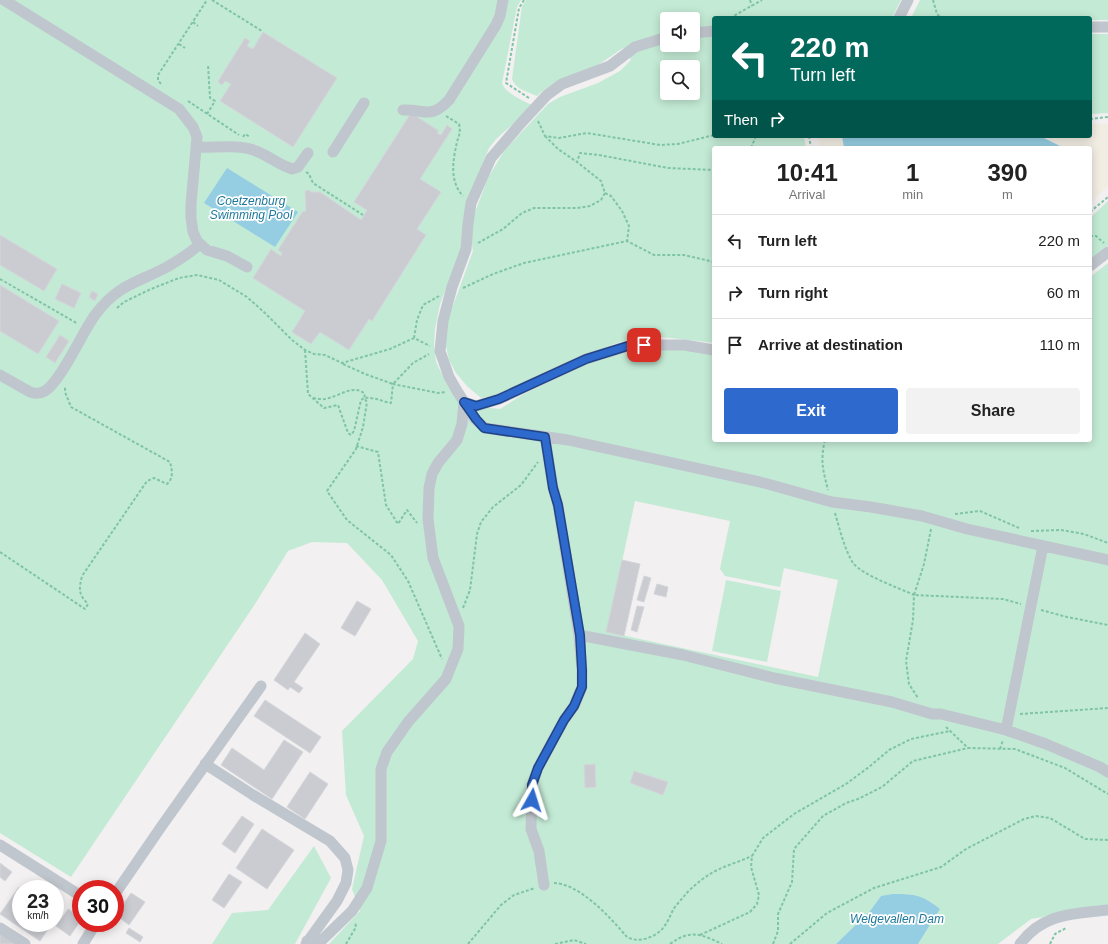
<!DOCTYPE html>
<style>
:root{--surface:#fff;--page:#f2f2f2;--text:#222;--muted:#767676;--line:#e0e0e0;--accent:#2e6ace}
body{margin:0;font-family:Arial,sans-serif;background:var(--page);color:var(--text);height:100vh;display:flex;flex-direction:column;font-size:15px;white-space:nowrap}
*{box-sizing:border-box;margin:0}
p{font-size:13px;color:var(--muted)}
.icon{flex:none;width:22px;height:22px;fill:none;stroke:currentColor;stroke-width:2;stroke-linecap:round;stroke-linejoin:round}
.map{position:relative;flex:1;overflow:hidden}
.side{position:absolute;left:712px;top:146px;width:380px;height:296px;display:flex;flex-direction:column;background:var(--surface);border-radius:4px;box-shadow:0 2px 10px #0003}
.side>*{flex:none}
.banner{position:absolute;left:712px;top:16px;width:380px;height:122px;border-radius:4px;box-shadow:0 2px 10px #0003;background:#00695c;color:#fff;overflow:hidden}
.controls{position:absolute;left:660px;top:12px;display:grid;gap:8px}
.controls a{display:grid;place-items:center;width:40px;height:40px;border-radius:4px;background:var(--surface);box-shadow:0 2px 10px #0003;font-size:20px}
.speed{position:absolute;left:12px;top:880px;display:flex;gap:8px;font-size:20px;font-weight:700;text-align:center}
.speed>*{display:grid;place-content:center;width:52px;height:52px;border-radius:50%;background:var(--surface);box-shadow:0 2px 10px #0003;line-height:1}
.speed small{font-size:10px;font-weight:400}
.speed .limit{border:6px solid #d22;background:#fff;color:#111}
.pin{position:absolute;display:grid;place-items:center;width:34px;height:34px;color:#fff;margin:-17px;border-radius:8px;box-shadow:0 2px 6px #0006}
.me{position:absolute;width:44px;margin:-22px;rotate:6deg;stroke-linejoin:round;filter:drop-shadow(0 0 3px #0008)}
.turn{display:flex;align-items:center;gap:14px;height:84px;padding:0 12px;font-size:18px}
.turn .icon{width:52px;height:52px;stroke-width:2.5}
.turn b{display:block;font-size:28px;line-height:34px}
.then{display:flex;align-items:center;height:38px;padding:0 12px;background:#0003;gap:8px;font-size:15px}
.eta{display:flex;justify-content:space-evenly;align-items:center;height:68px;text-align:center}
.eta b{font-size:24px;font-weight:800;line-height:28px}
.primary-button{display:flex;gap:8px;margin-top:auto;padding:8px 12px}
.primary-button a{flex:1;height:46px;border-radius:4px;background:var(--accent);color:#fff;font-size:16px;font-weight:800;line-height:46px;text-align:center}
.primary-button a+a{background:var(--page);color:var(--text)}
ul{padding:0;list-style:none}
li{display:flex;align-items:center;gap:12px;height:52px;padding:0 12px;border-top:1px solid var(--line)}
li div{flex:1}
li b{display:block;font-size:15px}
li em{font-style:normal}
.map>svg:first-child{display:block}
</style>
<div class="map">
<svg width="1108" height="944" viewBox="0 0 1108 944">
<rect width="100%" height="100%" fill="#f2f0f0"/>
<path fill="#c3ead5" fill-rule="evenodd" d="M 0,0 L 521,0 L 517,7 L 502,83 C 505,93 523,101 532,105 L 520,118 L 497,138 L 489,148 L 483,162 L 463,246 L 440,304 L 435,329 L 434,344 L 436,362 L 448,387 L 460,405 L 500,409 L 522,395 L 598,359 L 643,347 L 674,349 L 714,354 L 714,440 L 1090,440 L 1090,277 L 1108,263 L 1108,907 L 1087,909 L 1031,919 L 998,944 L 918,944 L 940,909 L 881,896 L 870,911 L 836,944 L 329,944 L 360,911 L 352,889 L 364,836 L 346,795 L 342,731 L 413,659 L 418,641 L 382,580 L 347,543 L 312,542 L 288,551 L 253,607 L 71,877 L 0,833 ZM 635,501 L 730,521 L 720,569 L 725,576 L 780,587 L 784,568 L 838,580 L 818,677 L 607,632 Z
M 526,0 L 901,0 L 892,18 L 714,18 L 714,136 L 804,136 L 806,148 L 714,148 L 714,343 L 671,338 L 641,336 L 614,344 L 556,368 L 499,395 L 481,398 L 467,386 L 456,373 L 449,360 L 446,346 L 446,325 L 473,251 L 470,234 L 474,215 L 488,178 L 504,151 L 548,104 L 560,97 L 598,83 L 620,71 L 631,60 L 623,48 C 611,56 599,65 586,71 C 569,79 551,82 537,96 C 528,92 515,89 512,79 L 522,6 ZM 667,19 L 693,19 L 693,45 L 667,45 ZM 667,67 L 693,67 L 693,93 L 667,93 Z
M 920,0 L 1108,0 L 1108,20 L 1090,20 L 1090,18 C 1066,18 1042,15 1018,18 L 911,18 Z
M 1090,34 L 1108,34 L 1108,113 L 1090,114 Z
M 1108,201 L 1108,245 L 1090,260 L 1090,218 Z
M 726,580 L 781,591 L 767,662 L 712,651 Z
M 314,846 L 331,878 L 295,944 L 212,944 L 232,913 L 268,910 Z"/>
<path fill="#f1ede3" d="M 1090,124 L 1108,124 L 1108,186 L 1090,203 L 1090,148 L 1064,148 L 1040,136 L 1090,136 Z
M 818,136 L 842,136 L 844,148 L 819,148 Z"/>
<path fill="#95cde2" d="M 842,136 L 1040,136 L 1064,148 L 844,148 Z
M 227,168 L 298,212 L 275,247 L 204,203 Z
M 893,894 C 915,894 922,895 940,909 L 918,944 L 836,944 L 870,911 L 881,896 Z"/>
<path fill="#cbccd2" stroke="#d4d6da" d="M 263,32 L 337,78 L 293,147 L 220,101 L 231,84 L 225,81 L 222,85 L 218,82 L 220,78 L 245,38 L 250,41 L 247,46 L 253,49 Z
M 411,113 L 439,131 L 437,133 L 441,135 L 447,125 L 452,129 L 420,179 L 441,192 L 417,229 L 426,235 L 372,321 L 369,319 L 349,350 L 320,332 L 311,344 L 292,332 L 305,311 L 253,278 L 271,249 L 281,256 L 282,253 L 278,250 L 303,211 L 305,212 L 306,210 L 305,191 L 310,190 L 311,192 L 320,192 L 361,220 L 367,210 L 354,202 Z
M 0,235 L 57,269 L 44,291 L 0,265 Z
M 62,284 L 81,293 L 74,308 L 55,299 Z
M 0,285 L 59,321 L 38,354 L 0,331 Z
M 92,291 L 98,294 L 95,301 L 89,297 Z
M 60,335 L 69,341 L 55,363 L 46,357 Z
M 622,560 L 640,564 L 624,636 L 606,632 Z
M 644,576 L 651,578 L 644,602 L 637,600 Z
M 657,584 L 668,587 L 666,597 L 654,594 Z
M 357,601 L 371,609 L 355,636 L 341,628 Z
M 637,606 L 644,607 L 637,632 L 631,630 Z
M 305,633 L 320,644 L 294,682 L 303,688 L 299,693 L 290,687 L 288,690 L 274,680 Z
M 265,700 L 321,737 L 310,753 L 254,716 Z
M 284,740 L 303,752 L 272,799 L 221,765 L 232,748 L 264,770 Z
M 595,764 L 596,787 L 585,788 L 584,765 Z
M 634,771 L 668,782 L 663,795 L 630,783 Z
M 310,772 L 328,784 L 305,819 L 287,807 Z
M 242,816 L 254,824 L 235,853 L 222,844 Z
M 262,829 L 294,850 L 267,889 L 236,868 Z
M 0,863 L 12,872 L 5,881 L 0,877 Z
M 229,874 L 242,882 L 224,908 L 212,900 Z
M 19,887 L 21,889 L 21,923 L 52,923 L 40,941 L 0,914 Z
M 131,893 L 145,902 L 129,925 L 116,915 Z
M 68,909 L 81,918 L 81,920 L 70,936 L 56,926 Z
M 129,928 L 143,937 L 140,942 L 126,933 Z
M 0,933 L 17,944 L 0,944 Z"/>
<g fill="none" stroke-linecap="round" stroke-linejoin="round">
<path stroke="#7fc4a7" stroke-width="2" stroke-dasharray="3 2" stroke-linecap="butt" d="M 212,0 L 262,31
M 524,0 L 519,8 L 506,83 L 529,98
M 750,0 L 752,6
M 933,0 L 937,14 L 941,18
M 730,18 L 762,0
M 193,22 L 198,26
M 179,44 L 185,48
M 161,84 L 158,80 L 158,75 L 207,0
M 188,101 L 239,135
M 207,114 L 215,101 L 210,98 L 208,65
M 446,116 L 459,124 C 461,132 459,135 457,142 C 453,160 449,181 463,196
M 1090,119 L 1108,117
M 538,121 L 545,136 L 559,138 L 587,133 L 660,145 L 678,144 L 714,135
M 545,136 L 558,149 L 577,162
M 809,136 L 811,148
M 243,137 L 245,134 L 250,137
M 751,148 L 756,136
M 306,172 L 309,174 L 313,183 L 363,215
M 605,193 L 611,196 L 622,211 L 629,226 L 627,241
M 1090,212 L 1108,197
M 1090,236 L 1096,236 L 1104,243
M 478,243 L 503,229 L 522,213 L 534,208 L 577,208 L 590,206 L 601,200 L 605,193 L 601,181 L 577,162 L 580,153 L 599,155 L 668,168 L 714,170
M 0,279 L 78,324
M 463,288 L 493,274 L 524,263 L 627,241 L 654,255 L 684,255 L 714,262
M 117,308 L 124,302 L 151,289 L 179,278 L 197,275 L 219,280 L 247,297 L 265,313 L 292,340 L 305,350 L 314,354 L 325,355 L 342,363 L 390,349 L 414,338 L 430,346
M 414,338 L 417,320 L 423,305 L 439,296
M 305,350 L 308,394 L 324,408 L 338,405 L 348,433 L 351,435 L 354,431 L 361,400 L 364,398 L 367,402 L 363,427 L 356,449 L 327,491 L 347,520 L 391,555 L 408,581 L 442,659
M 343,364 L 365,374 L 393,384 L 413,363 L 429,354
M 313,398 C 318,399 324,400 329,398 C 341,395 354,384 365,394 L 364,398 C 374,397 381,401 391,403 L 393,384 L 438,393 L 446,392
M 825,440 C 820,461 823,470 828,490
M 356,446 L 378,452 L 386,505 L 398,524 L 407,510 L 417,523
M 835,513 C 840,530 844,548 853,563 C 862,575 899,588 914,595 L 913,620 L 906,661 L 909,684 L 918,698
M 955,514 L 980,511 L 1019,528
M 931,529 L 924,564 L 914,595 L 1003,599 L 1021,604
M 1031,531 L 1061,530 L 1084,534 L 1108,543
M 0,552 L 85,609 L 88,604 C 78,594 79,589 82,576 L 147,481 L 154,478 L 167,484 C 174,478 172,470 170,462 L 71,407 L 65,392 L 65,387
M 463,608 L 470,590 L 477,534 L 481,522 L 493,507 L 521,485 L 538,462
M 1041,610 L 1067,617 L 1108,625
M 1020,714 L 1108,708
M 946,727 L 968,748 L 1015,749 L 1065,768 L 1108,794
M 1000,749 L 1003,740
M 554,883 C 580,884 610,917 626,936 C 636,944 655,938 663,928 C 668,922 670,916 673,910 C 676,905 681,900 685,895 C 691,888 702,879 710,874 C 723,866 739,862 752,856
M 700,935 L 750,912 L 757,904 L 759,895 L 751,867 L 752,856 L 763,838 L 794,814 L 846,784 L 869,767 L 889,750 L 911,739 L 950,731
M 346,944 L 356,927 L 355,922
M 468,944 L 501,905 L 514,895 L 535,888
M 555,944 L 574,940 L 586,944
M 670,944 C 690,929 701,934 722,944
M 773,944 L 778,931 L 778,914 L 792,882 L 794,849 L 823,816 L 846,803 L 858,799 L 882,787 L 913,761 L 968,748
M 790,944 L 827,913 L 874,888 L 941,867 L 966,849 L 1024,819 L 1036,816 L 1050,818 L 1085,839 L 1108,840
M 1050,944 L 1055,934 L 1066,928"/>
<path stroke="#c0c6cd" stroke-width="11" d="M 4,0 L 179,109 L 193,127 L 197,137 L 191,204 L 191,218 L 193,232 L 197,241 L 207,250 L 227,256 L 247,267
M 899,18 L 908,0
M 1090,27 L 1108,27
M 693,33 L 714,31
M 667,37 L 635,47 L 610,66 L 562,84 L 547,95 L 522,122 L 491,158 L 471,203 L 468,224 L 466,249 L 452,287 L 443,321 L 440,351 L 449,377 L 457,391 L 475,419 L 485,428 L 568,440 L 764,483 L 832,502 L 871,507 L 922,516 L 967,529 L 1108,560
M 403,110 C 425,109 430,120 449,100 L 496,25 L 500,16 L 503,0
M 197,147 C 214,148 240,144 256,151 C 269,156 279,165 292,169 L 298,167 L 308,153
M 333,152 L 364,103
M 1090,266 L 1108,252
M 0,375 L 30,392 C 36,394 40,394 45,391 C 61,381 82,333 95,315 C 118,284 137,283 167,267 C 179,260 190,253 200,244
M 464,402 L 476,406 L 499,399 L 586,359 L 631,345 L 684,345 L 714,350
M 579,635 L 683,655 L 774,678 L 892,702 L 932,714 L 941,714 L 1006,730 L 1046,744 L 1100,767 L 1108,772
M 1006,730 L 1043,546
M 205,764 L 253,795 L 330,841 L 345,858 L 348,870 L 346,883 L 337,901 L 306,944
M 0,845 L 81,896
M 544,885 L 539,851 L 531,829 L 532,785 L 538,768 L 564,720 L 574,706 L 582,687 L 582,670 L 579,635 L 558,505 L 553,488 L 545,437
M 115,894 L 161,827 L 261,686
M 0,928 L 25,944
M 307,941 L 321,941 L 352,911 L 367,888 L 381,841 L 381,769 L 387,752 L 408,722 L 446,679 L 458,649 L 459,626 L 433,558 L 428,519 L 429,488 L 432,474 L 438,463 L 457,440 L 462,424 L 464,402
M 83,944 L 96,923
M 1020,944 C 1043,913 1073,914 1108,910"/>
</g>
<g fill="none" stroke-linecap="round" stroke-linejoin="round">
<g stroke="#1e4586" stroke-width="10">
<path id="route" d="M 532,800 L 532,785 L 538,768 L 564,720 L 574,706 L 582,687 L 582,670 L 580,635 L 558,505 L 553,488 L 545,437 L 484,428 L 476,419 L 464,402 L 476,406 L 499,399 L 586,359 L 631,345 L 644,345"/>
</g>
<use href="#route" stroke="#2e6ace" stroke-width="7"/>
</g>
<g text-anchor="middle" stroke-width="3.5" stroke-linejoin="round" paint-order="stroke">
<g font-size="12" font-style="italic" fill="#1d789b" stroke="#fff">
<text x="251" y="205">Coetzenburg<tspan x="251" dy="14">Swimming Pool</tspan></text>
<text x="897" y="923">Welgevallen Dam</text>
</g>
</g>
</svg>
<div class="controls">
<a><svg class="icon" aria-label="sound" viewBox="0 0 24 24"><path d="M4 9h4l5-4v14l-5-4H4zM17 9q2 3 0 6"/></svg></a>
<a><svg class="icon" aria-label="search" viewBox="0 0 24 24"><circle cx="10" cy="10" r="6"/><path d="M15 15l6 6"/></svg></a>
</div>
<div class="speed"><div>23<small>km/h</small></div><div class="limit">30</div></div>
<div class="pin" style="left:644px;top:345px;background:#d93025"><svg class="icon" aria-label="arrive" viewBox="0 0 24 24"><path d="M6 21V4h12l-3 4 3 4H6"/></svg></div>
<svg class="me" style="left:532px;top:800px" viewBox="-20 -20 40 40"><path d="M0-17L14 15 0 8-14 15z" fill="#2e6ace" stroke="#fff" stroke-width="4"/></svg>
<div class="banner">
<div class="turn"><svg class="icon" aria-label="left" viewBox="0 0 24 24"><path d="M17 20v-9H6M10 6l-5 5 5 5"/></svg><div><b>220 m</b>Turn left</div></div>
<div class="then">Then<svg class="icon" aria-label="right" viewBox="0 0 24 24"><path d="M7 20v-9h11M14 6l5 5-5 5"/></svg></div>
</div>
<section class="side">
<div class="eta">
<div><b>10:41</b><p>Arrival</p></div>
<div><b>1</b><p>min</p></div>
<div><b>390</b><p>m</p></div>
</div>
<ul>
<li><svg class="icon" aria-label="left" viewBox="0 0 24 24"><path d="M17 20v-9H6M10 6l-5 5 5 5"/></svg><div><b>Turn left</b></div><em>220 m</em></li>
<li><svg class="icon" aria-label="right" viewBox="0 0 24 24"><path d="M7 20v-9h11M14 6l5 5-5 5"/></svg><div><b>Turn right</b></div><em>60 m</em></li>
<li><svg class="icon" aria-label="arrive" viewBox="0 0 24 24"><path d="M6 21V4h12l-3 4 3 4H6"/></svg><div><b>Arrive at destination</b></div><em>110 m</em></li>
</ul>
<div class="primary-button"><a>Exit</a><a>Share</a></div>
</section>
</div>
